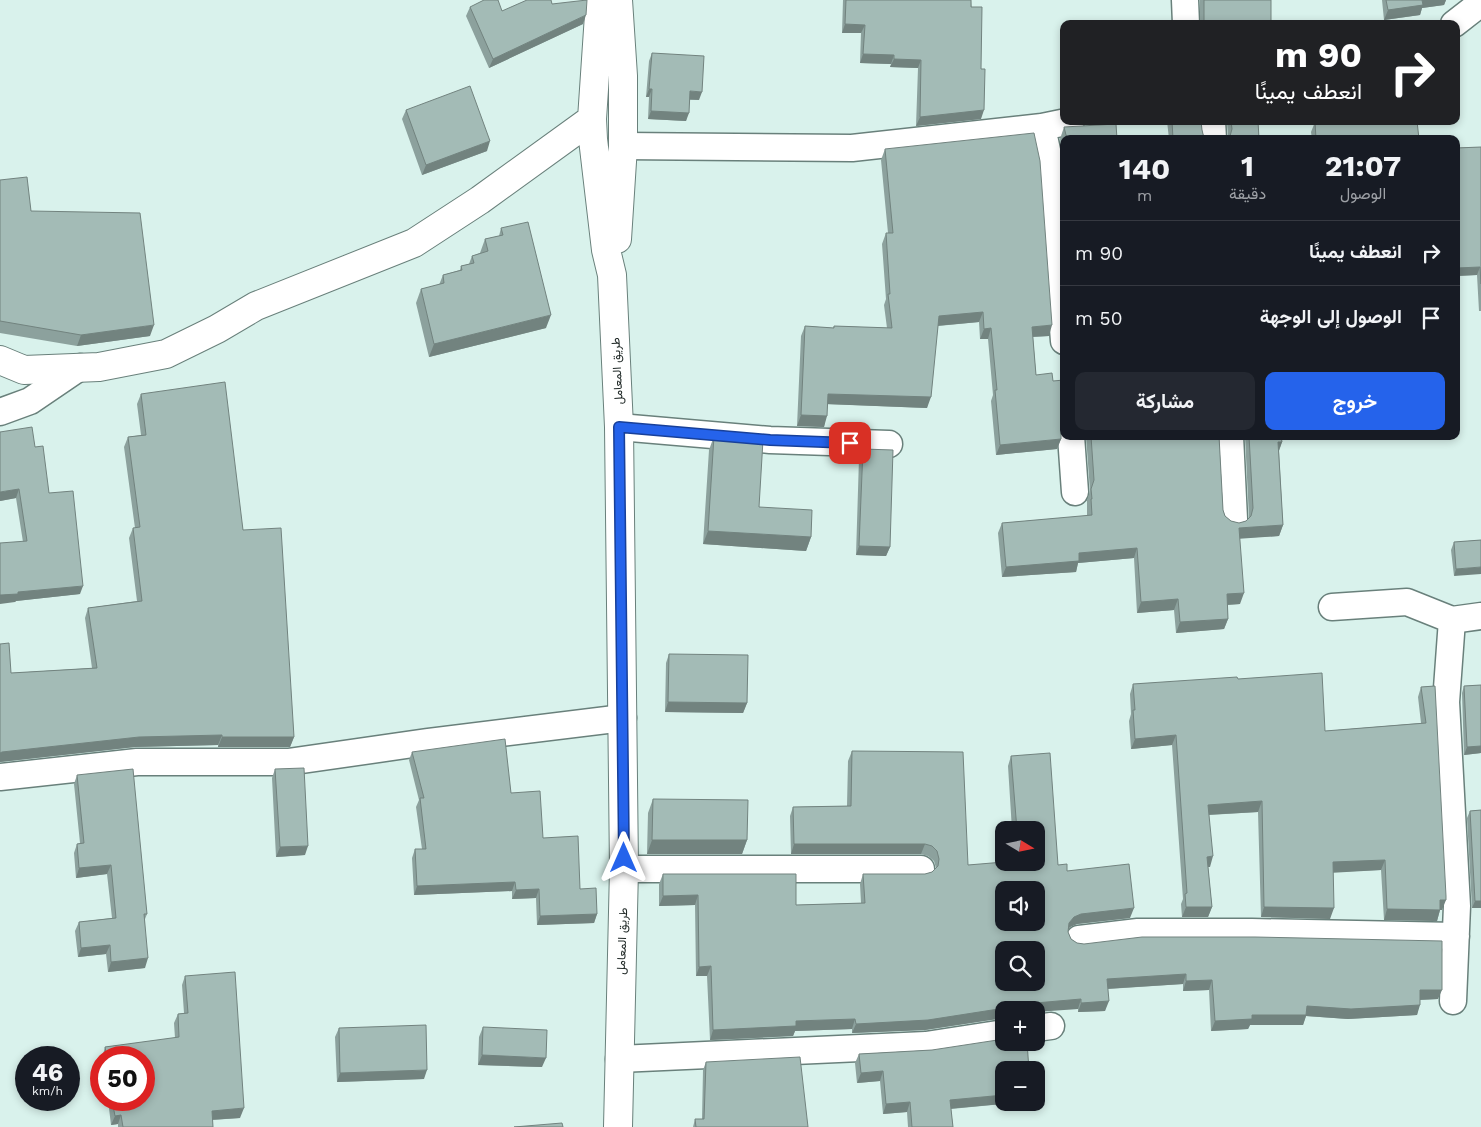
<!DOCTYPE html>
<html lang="ar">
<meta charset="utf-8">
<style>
:root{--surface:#171b24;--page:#242831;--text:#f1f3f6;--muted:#9ea1a6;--line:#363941;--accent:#2563eb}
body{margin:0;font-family:"Work Sans",Vazirmatn,sans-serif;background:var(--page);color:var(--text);direction:rtl;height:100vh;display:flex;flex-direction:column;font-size:19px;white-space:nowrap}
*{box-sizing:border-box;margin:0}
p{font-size:16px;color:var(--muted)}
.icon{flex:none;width:28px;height:28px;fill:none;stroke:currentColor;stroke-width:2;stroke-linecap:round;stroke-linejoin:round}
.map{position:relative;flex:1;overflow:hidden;direction:ltr}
.panel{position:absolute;left:1060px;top:135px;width:400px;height:305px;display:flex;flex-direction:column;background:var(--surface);border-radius:10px;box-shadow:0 2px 8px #0003;direction:rtl}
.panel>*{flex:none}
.hud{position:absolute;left:1060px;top:20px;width:400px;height:105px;border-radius:10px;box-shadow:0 2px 8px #0003;direction:rtl;background:#202124;color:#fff;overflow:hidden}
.needle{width:32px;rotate:100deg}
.fabs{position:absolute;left:995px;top:821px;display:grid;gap:10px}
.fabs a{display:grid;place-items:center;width:50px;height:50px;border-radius:10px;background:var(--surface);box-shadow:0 2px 8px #0003;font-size:25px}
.speed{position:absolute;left:15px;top:1046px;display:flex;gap:10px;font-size:25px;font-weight:700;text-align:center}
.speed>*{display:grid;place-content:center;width:65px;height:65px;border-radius:50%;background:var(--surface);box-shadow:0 2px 8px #0003;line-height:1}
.speed small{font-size:12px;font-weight:400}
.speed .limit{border:8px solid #d22;background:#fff;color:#111}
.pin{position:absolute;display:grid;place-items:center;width:42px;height:42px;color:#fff;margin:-21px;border-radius:10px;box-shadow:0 2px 8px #0006}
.me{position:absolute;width:55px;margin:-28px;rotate:0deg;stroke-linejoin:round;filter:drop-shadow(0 0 4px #0008)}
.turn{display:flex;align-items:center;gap:18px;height:105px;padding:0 15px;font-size:22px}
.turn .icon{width:65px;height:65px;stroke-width:2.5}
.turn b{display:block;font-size:35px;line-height:42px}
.eta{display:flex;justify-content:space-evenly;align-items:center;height:85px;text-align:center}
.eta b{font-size:30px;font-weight:700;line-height:35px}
.action{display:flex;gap:10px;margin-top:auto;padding:10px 15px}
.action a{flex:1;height:58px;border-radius:10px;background:var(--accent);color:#fff;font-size:20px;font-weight:700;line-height:58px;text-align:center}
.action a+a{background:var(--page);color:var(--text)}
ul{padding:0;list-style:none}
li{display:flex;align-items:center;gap:15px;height:65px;padding:0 15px;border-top:1px solid var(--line)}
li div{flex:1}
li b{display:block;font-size:19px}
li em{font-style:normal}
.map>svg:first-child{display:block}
</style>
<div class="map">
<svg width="1481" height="1127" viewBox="0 0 1481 1127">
<rect width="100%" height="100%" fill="#d9f2ec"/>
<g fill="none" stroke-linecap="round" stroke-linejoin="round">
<g stroke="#69807b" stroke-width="29">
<path id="street" d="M 1185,0 L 1186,24
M 1454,24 L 1481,3
M 1212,121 L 1213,139
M 1042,127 L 1051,169 L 1064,341
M 623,146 L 852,148 L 1042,127 L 1071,121
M 0,412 L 30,401 L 80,367
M 619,427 L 770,440 L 889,444
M 1071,436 L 1075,492
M 1230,436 L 1234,519
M 1332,607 L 1407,602 L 1452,620
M 0,777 L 137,762 L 288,762 L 427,742 L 623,718
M 624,869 L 921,869
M 1079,939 L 1138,932 L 1252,932 L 1456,936
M 1453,1001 L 1457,906 L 1446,702 L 1452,620 L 1481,616
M 1036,1028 L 1051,1026
M 619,1059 L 926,1045 L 1004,1033"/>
</g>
<g stroke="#69807b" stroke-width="30">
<path id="secondary" d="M 600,0 L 592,119 L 593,139 L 606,250 L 612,275 L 619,427 L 624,869 L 618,1127
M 617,239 L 623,146 L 623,76 L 618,0
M 0,360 L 24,370 L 99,367 L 166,354 L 217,329 L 256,306 L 414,243 L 480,200 L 592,119"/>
</g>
<use href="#street" stroke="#fff" stroke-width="26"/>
<use href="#secondary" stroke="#fff" stroke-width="28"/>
</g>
<path fill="#8ca19d" d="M 843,0 L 971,0 L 981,119 L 916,126 L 918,68 L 890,67 L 891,64 L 860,63 L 861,33 L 842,33 Z
M 1200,0 L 1271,0 L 1271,24 L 1200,24 Z
M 1382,0 L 1446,0 L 1444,5 L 1422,8 L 1420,15 L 1384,20 Z
M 552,4 L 583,24 L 489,68 L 466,16 L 470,7 L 502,11 Z
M 652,53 L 699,100 L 690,100 L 686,121 L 648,119 L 649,97 L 646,97 L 649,61 Z
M 406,110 L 487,151 L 422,175 L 402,119 Z
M 1167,121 L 1201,121 L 1202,130 L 1204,138 L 1206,139 L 1169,139 Z
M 1227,121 L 1258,121 L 1228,138 Z
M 1315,122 L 1419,139 L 1312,139 L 1311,132 Z
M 1064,127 L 1117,139 L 1064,139 L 1064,157 L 1060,139 Z
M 1481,147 L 1481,311 L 1479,311 L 1477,275 L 1456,276 L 1456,148 Z
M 885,149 L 1049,336 L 1033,337 L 1036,375 L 1053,381 L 1062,424 L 1061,425 L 1061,439 L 1057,449 L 996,455 L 991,401 L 993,395 L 988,339 L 980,339 L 979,322 L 938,326 L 927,408 L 828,404 L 824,427 L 797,426 L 801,336 L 805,326 L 833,328 L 834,326 L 887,328 L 884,305 L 886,299 L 882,244 L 886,233 L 888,233 L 881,160 Z
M 0,180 L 31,211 L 150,336 L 77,346 L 0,333 Z
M 501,228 L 546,328 L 429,357 L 416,303 L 421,289 L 439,285 L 443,275 L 460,270 L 461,266 L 469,264 L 472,256 L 480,253 L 485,239 L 499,236 Z
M 141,394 L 243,530 L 294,737 L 290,747 L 218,747 L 218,745 L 135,747 L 0,762 L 0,644 L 11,673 L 92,668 L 85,618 L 88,608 L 137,601 L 129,538 L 133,528 L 135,528 L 124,447 L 128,437 L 141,435 L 137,404 Z
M 714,436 L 759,507 L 811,537 L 806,551 L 703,544 L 709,450 Z
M 1086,436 L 1219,436 L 1223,510 L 1225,516 L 1231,521 L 1239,523 L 1246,521 L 1249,518 L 1245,436 L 1281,436 L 1282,442 L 1279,451 L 1283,525 L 1279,536 L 1240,538 L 1240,604 L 1228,605 L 1228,619 L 1224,629 L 1176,633 L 1174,610 L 1137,613 L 1134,558 L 1078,563 L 1076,572 L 1002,577 L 998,533 L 1002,523 L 1087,516 L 1087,500 L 1090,491 Z
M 35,447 L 80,594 L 16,601 L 15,602 L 23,542 L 16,498 L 0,501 Z
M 863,449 L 890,547 L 886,556 L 856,555 L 859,458 Z
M 1481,540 L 1454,576 L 1451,550 L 1454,542 Z
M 669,654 L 747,703 L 743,713 L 665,712 L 666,663 Z
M 1238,679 L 1325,731 L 1421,723 L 1418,697 L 1421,687 L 1435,686 L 1442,910 L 1440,910 L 1437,921 L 1384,920 L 1381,870 L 1333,872 L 1330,919 L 1261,917 L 1258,812 L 1209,815 L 1210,867 L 1208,867 L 1212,907 L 1208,917 L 1182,917 L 1181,904 L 1183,899 L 1172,745 L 1131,749 L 1129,721 L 1131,714 L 1130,694 L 1133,684 Z
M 1481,685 L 1481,753 L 1464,755 L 1462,693 L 1464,686 Z
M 852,751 L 968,865 L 1036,862 L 1036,830 L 1012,830 L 1008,766 L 1011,756 L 1058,865 L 1130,918 L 1077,924 L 1070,927 L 1068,930 L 1068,932 L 1071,939 L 1077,943 L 1438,999 L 1420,1000 L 1417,1015 L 1348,1019 L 1306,1016 L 1303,1025 L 1250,1025 L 1248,1029 L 1211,1031 L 1209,990 L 1183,991 L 1183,984 L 1108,989 L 1105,1011 L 1078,1012 L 1078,1009 L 1004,1010 L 1002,1018 L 925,1030 L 852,1033 L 852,1029 L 795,1031 L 793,1036 L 710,1040 L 707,976 L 696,976 L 695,905 L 659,906 L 659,884 L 663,874 L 796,905 L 861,903 L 860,884 L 863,874 L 925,874 L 932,872 L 936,868 L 934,861 L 928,856 L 921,854 L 791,854 L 790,816 L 793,807 L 847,806 L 848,761 Z
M 412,752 L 511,793 L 597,914 L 594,923 L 537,925 L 536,898 L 512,899 L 512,891 L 414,895 L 412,858 L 415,849 L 422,849 L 416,807 L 419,800 L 409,760 Z
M 275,769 L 305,855 L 276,857 L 272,778 Z
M 77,775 L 147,914 L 145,919 L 145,968 L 108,972 L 106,954 L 78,957 L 75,931 L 79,922 L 112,918 L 107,874 L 76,878 L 74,853 L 77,844 L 80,843 L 74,784 Z
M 653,799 L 747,840 L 742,854 L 647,854 L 648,813 Z
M 1481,810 L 1481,908 L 1472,908 L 1467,818 L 1470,811 Z
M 185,976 L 240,1118 L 212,1120 L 213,1127 L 118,1127 L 118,1124 L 111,1125 L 108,1100 L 144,1100 L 144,1058 L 102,1058 L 105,1047 L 175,1038 L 174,1023 L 178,1014 L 184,1013 L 182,985 Z
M 483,1027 L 542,1067 L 478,1065 L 479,1037 Z
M 339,1028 L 424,1079 L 337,1082 L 335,1037 Z
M 932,1050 L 1004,1102 L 1024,1102 L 951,1109 L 953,1127 L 908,1127 L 907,1112 L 883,1114 L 880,1081 L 857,1083 L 855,1063 L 859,1054 Z
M 706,1062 L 808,1127 L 693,1127 L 695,1119 L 702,1119 L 703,1070 Z"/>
<path fill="#72837f" d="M 1422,0 L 1446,0 L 1444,5 L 1422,8 L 1420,15 L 1384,20 L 1388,10 Z
M 586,15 L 583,24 L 489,68 L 493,59 Z
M 845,24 L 865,25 L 861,33 L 842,33 Z
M 863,54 L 894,55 L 891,64 L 860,63 Z
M 894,59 L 921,60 L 918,68 L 890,67 Z
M 649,89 L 652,89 L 649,97 L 646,97 Z
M 690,91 L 702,92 L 699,100 L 688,99 Z
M 984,110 L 981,119 L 916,126 L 920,117 Z
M 651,111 L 689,113 L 686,121 L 648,119 Z
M 490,141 L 487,151 L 422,175 L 426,165 Z
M 1480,267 L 1477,275 L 1456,276 L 1457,268 Z
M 983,312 L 979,322 L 935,326 L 939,316 Z
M 551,315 L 546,328 L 429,357 L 434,344 Z
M 154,325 L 150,336 L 77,346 L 81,335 Z
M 1052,325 L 1049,336 L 1028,337 L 1032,327 Z
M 991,328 L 988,339 L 980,339 L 984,329 Z
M 828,394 L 931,397 L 927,408 L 824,404 Z
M 801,415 L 827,416 L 824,427 L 797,426 Z
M 1064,416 L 1064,423 L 1062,424 L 1057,430 L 1061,419 Z
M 1061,439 L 1057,449 L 996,455 L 1000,445 Z
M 1278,442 L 1282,442 L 1278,453 Z
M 19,489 L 16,498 L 0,501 L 0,492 Z
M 1283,525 L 1279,536 L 1236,539 L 1239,528 Z
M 708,531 L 811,537 L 806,551 L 703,544 Z
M 859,546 L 890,547 L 886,556 L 856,555 Z
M 1137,548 L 1134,558 L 1078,563 L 1076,572 L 1002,577 L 1006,567 L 1079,553 Z
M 1481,567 L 1481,574 L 1454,576 L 1456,569 Z
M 83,586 L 80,594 L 16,601 L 15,602 L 0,604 L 0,595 L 18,592 Z
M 1244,593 L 1240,604 L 1223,605 L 1227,594 Z
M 1178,599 L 1174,610 L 1137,613 L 1141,602 Z
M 1228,619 L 1224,629 L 1176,633 L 1180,622 Z
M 668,702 L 747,703 L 743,713 L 665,712 Z
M 222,735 L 218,745 L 135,747 L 0,762 L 0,753 L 2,752 L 139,737 Z
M 1176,735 L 1172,745 L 1131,749 L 1135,739 Z
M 222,737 L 294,737 L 290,747 L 218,747 Z
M 1481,746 L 1481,753 L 1464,755 L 1467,747 Z
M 1262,801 L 1258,812 L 1204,815 L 1208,805 Z
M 652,840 L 747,840 L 742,854 L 647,854 Z
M 794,844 L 925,844 L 921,854 L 791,854 Z
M 308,846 L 305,855 L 276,857 L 280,847 Z
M 1213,856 L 1210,867 L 1203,867 L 1207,857 Z
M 1385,860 L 1381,870 L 1329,873 L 1333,862 Z
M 111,865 L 107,874 L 76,878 L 79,868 Z
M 515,882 L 512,891 L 414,895 L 417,886 Z
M 539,889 L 536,898 L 512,899 L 516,890 Z
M 698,895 L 695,905 L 659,906 L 663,896 Z
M 1440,900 L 1446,900 L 1442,910 L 1440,910 L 1437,921 L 1384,920 L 1387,909 Z
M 1475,901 L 1481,901 L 1481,908 L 1472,908 Z
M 1186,907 L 1212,907 L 1208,917 L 1182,917 Z
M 1264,907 L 1334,908 L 1330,919 L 1261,917 Z
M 1134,908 L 1130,918 L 1077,924 L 1070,927 L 1065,933 L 1069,923 L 1074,917 L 1081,914 Z
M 597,914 L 594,923 L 537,925 L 540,916 Z
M 110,945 L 106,954 L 78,957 L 81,948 Z
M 148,958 L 145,968 L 108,972 L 111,962 Z
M 711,966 L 707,976 L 696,976 L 699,967 Z
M 1186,974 L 1183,984 L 1104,989 L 1107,979 Z
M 1212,980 L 1209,990 L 1183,991 L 1186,981 Z
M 1420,990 L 1442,990 L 1438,999 L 1416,1000 Z
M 1081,999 L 1078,1009 L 1036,1012 L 1036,1010 L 1022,1010 L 1024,1004 Z
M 1109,1001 L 1105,1011 L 1078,1012 L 1081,1003 Z
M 1420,1005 L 1417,1015 L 1348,1019 L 1306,1016 L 1303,1025 L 1250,1025 L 1248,1029 L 1211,1031 L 1215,1021 L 1307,1006 Z
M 1005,1008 L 1013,1010 L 1004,1010 L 1004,1018 L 925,1030 L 852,1033 L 856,1024 Z
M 855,1019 L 852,1029 L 795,1031 L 793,1036 L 710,1040 L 713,1030 L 796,1021 Z
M 482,1055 L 546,1058 L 542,1067 L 478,1065 Z
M 427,1070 L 424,1079 L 337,1082 L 340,1073 Z
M 883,1071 L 880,1081 L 857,1083 L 861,1073 Z
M 1004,1095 L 1004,1102 L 1024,1102 L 947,1109 L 950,1100 Z
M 910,1102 L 907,1112 L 883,1114 L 886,1104 Z
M 244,1108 L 240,1118 L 208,1120 L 212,1111 Z
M 121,1115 L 118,1124 L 111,1125 L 115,1116 Z"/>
<path fill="#a3bbb6" stroke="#72837f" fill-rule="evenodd" d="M 484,0 L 498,0 L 502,11 L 527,0 L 551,0 L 552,4 L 587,0 L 586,15 L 493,59 L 470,7 Z
M 846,0 L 971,0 L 971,7 L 982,7 L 981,69 L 985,69 L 984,110 L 920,117 L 921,60 L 894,59 L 894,55 L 863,54 L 865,25 L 845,24 Z
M 1204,0 L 1271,0 L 1271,24 L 1204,24 Z
M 1386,0 L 1422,0 L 1423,5 L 1388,10 Z
M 652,53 L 704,56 L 702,92 L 690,91 L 689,113 L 651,111 L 652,89 L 649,89 Z
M 470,86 L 490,141 L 426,165 L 406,110 Z
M 1172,121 L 1201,121 L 1202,130 L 1204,138 L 1206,139 L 1173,139 Z
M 1231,121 L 1258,121 L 1259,139 L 1227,139 L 1230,136 L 1232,129 Z
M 1417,121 L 1419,139 L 1316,139 L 1315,122 Z
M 1116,124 L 1117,139 L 1067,139 L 1064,127 Z
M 1034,133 L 1040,161 L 1052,325 L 1032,327 L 1036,375 L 1052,373 L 1053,381 L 1064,380 L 1064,416 L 1061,419 L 1061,439 L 1000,445 L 995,390 L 997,390 L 991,328 L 984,329 L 983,312 L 939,316 L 931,397 L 828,394 L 827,416 L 801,415 L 805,326 L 834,328 L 834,326 L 892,328 L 888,294 L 890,294 L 886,233 L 893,233 L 885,149 Z
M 1481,147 L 1481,284 L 1480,267 L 1457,268 L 1456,260 L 1456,215 L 1459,215 L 1456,178 L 1456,148 Z
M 27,177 L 31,211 L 140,213 L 154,325 L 81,335 L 0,321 L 0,180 Z
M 528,222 L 551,315 L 434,344 L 421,289 L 444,283 L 443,275 L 462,270 L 461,266 L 474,263 L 472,256 L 488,251 L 485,239 L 503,235 L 501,228 Z
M 225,382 L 243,530 L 281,528 L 294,737 L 222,737 L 222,735 L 139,737 L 2,752 L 0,753 L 0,644 L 9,643 L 11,673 L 97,668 L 88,608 L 142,601 L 133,528 L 140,527 L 128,437 L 146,435 L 141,394 Z
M 32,427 L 35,447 L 43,446 L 49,493 L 73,491 L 83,586 L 18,592 L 18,594 L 0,595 L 0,543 L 27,541 L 19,489 L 0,492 L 0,432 Z
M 714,436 L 763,440 L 759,507 L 812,510 L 811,537 L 708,531 Z
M 1091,436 L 1219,436 L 1223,510 L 1225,516 L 1231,521 L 1239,523 L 1246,521 L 1251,516 L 1253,508 L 1249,436 L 1281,436 L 1282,442 L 1278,442 L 1283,525 L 1239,528 L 1244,593 L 1227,594 L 1228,619 L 1180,622 L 1178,599 L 1141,602 L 1137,548 L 1079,553 L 1079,561 L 1006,567 L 1002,523 L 1092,515 L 1091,499 L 1092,499 L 1091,489 L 1094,480 Z
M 863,449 L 893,450 L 890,547 L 859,546 Z
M 1481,540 L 1481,567 L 1456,569 L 1454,542 Z
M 669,654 L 748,655 L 747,703 L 668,702 Z
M 1322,673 L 1325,731 L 1426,723 L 1421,687 L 1435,686 L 1446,896 L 1446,900 L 1440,900 L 1440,910 L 1387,909 L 1385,860 L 1333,862 L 1334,908 L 1264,907 L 1262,801 L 1208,805 L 1213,856 L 1207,857 L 1212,907 L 1186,907 L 1185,894 L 1187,893 L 1176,735 L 1135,739 L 1133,710 L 1135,710 L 1133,684 L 1237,677 L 1238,679 Z
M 1481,685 L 1481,746 L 1467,747 L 1464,686 Z
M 505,739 L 511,793 L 540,791 L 543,838 L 578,836 L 580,889 L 596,888 L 597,914 L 540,916 L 539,889 L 516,890 L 515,882 L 417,886 L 415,849 L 426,849 L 420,798 L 424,798 L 412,752 Z
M 852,751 L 963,752 L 968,865 L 1004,862 L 1036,862 L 1036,830 L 1017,830 L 1011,756 L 1050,753 L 1058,865 L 1067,864 L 1067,871 L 1129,864 L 1134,908 L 1081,914 L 1074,917 L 1069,923 L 1068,932 L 1071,939 L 1077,943 L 1084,944 L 1142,937 L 1255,937 L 1442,941 L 1442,990 L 1420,990 L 1420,1005 L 1351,1009 L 1307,1006 L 1306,1015 L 1252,1015 L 1252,1019 L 1215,1021 L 1212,980 L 1186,981 L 1186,974 L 1107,979 L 1109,1001 L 1081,1003 L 1081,999 L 1024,1004 L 1025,1010 L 1014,1010 L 1005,1008 L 928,1020 L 856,1024 L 855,1019 L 796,1021 L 796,1026 L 713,1030 L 711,966 L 699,967 L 698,895 L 663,896 L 663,874 L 796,874 L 796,905 L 865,903 L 863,874 L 925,874 L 932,872 L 938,866 L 939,859 L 937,851 L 932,846 L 925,844 L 794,844 L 793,807 L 851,806 ZM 1004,890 L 1036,890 L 1036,922 L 1004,922 ZM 1004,950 L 1036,950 L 1036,982 L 1004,982 Z
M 304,768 L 308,846 L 280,847 L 275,769 Z
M 133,769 L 147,914 L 144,914 L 148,958 L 111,962 L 110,945 L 81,948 L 79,922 L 116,918 L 111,865 L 79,868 L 77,844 L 84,843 L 77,775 Z
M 653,799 L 748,800 L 747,840 L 652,840 Z
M 1481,810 L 1481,901 L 1475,901 L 1470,811 Z
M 235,972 L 244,1108 L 212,1111 L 213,1127 L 123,1127 L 121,1115 L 115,1116 L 112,1100 L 144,1100 L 144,1058 L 107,1058 L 105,1047 L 179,1037 L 178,1014 L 188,1013 L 185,976 Z
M 426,1025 L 427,1070 L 340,1073 L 339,1028 Z
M 483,1027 L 547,1030 L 546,1058 L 482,1055 Z
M 1004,1039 L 1004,1042 L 1027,1042 L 1029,1070 L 1004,1070 L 1004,1095 L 950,1100 L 953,1127 L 912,1127 L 910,1102 L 886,1104 L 883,1071 L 861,1073 L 859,1054 L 932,1050 Z
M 800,1057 L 808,1127 L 696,1127 L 695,1119 L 704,1119 L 706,1062 Z
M 562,1123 L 563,1127 L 514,1127 Z"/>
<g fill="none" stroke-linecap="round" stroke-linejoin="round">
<g stroke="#184099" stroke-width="12">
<path id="route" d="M 624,858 L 619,427 L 770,440 L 850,443"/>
</g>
<use href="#route" stroke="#2563eb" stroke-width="9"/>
</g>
<g text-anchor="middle" stroke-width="4.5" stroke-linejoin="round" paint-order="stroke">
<g font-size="12" fill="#1c2523" stroke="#fff">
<text transform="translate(617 371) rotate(-93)" y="4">طريق المعامل</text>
<text transform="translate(622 941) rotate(-88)" y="4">طريق المعامل</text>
</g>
</g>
</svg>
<div class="fabs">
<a><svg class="needle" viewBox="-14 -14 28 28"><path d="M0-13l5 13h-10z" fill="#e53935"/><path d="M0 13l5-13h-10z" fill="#9ea1a6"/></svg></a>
<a><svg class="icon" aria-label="sound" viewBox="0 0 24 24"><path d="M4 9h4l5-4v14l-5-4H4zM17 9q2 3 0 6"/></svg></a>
<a><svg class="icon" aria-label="search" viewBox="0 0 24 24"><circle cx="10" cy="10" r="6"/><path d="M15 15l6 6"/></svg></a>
<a>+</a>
<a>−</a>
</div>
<div class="speed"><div>46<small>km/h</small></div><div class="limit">50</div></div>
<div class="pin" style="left:850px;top:443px;background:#d93025"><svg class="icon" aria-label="arrive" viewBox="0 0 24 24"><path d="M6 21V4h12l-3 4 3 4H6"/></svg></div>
<svg class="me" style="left:624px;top:858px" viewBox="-20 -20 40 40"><path d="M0-17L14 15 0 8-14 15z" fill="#2563eb" stroke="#fff" stroke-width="4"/></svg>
<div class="hud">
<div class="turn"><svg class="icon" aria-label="right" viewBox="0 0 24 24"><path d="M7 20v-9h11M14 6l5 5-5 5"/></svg><div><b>90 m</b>انعطف يمينًا</div></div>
</div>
<section class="panel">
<div class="eta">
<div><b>21:07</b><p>الوصول</p></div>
<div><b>1</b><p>دقيقة</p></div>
<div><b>140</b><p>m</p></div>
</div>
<ul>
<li><svg class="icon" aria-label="right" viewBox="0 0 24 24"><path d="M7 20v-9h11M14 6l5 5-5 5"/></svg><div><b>انعطف يمينًا</b></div><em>90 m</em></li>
<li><svg class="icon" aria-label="arrive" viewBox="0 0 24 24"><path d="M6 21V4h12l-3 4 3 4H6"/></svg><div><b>الوصول إلى الوجهة</b></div><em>50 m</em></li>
</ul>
<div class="action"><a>خروج</a><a>مشاركة</a></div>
</section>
</div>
